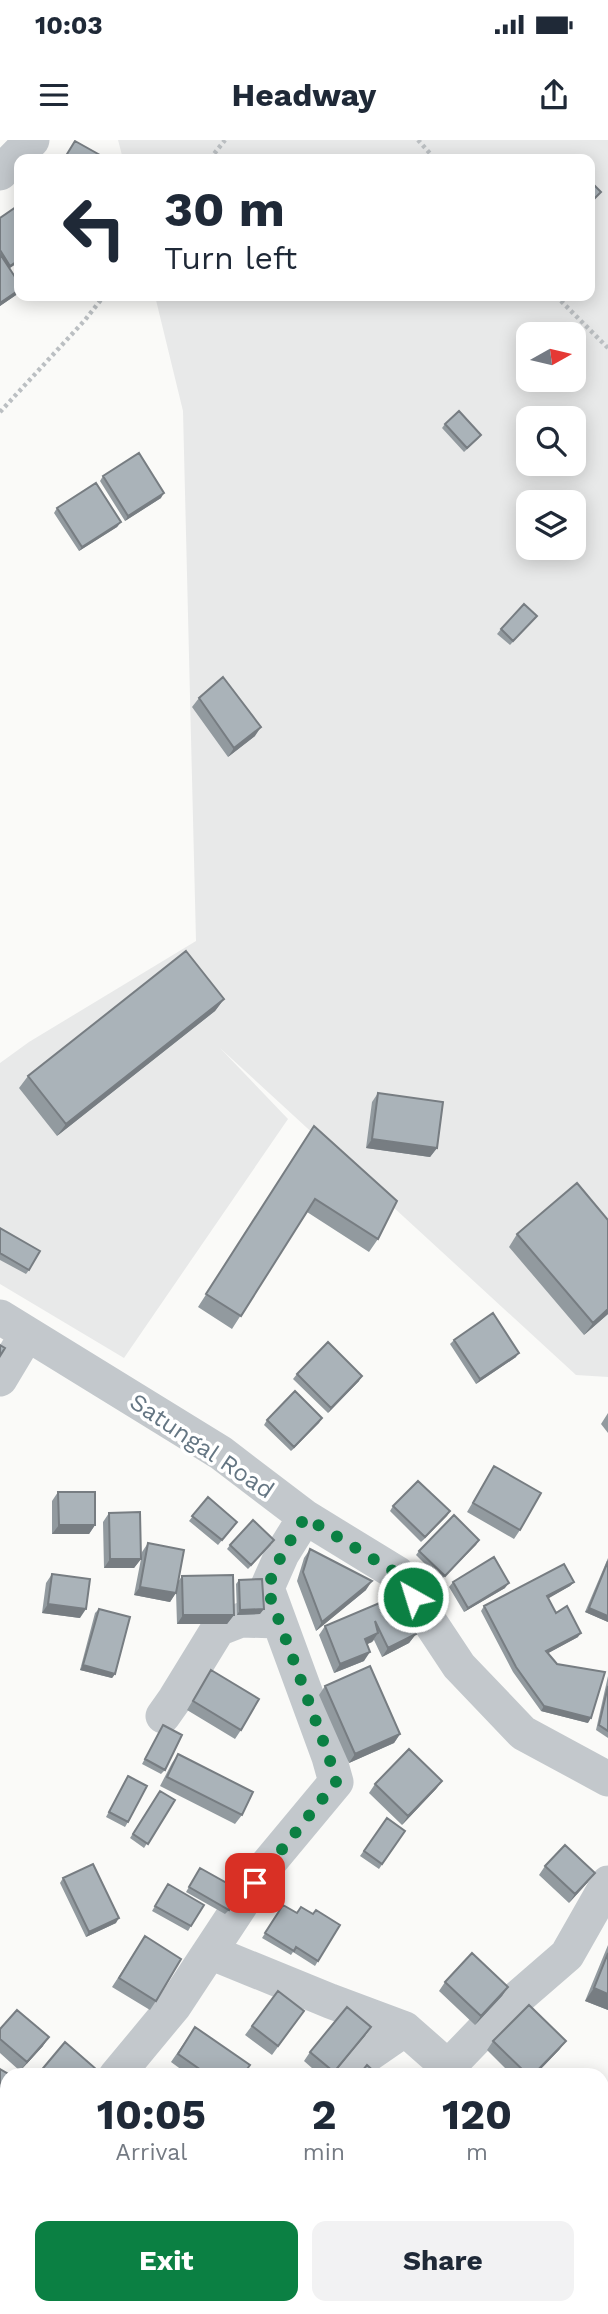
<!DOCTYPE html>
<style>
:root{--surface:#fff;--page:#f2f2f3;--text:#1f2937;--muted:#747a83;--accent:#0b8043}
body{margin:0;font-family:"Work Sans",sans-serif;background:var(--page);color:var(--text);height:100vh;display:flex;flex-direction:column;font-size:26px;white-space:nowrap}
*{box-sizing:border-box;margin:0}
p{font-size:23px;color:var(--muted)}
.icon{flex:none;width:38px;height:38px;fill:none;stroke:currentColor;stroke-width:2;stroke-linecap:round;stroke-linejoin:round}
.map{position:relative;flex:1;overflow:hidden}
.sheet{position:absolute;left:0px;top:1928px;width:609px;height:247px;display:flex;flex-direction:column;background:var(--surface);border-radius:21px 21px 0 0;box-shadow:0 4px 18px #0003}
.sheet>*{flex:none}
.top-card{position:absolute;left:14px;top:14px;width:581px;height:147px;border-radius:14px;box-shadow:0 4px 18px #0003;background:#fff;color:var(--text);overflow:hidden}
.needle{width:46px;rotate:82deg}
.tools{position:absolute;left:516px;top:182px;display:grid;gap:14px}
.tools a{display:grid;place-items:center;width:70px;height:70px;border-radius:14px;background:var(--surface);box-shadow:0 4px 18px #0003;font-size:35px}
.pin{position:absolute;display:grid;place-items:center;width:60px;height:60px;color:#fff;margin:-30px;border-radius:14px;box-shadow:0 4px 10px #0006}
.me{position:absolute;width:77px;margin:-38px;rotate:321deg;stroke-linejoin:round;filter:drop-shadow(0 0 5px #0008)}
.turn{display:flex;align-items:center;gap:24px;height:147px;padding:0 35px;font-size:32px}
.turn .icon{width:91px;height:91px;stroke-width:2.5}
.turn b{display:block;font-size:49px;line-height:60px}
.eta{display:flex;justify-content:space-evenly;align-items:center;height:119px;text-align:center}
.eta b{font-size:42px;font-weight:700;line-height:49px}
.primary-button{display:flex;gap:14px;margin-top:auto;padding:14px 35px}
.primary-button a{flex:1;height:80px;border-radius:14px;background:var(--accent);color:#fff;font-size:28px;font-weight:700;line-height:80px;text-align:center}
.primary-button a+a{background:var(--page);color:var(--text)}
.status{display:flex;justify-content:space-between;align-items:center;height:49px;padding:0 35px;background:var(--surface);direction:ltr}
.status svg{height:19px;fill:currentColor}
header{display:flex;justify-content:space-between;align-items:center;height:91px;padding:0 35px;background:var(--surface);font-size:32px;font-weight:700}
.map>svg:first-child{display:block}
</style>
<div class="status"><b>10:03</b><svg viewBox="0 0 49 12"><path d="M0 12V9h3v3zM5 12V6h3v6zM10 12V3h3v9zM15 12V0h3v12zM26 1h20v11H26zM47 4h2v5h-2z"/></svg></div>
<header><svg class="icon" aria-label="menu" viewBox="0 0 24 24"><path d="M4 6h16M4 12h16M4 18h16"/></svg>Headway<svg class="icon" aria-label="share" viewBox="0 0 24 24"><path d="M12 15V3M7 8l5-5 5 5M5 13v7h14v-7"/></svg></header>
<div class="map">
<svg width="608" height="2174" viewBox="0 0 608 2174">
<rect width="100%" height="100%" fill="#fafaf8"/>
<path fill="#e8e9e9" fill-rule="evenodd" d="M 118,0 L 608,0 L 608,1237 L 576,1235 L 220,908 L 288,979 L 124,1218 L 0,1144 L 0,923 L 29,902 L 196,801 L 183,271 L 155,156 L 590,156 L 590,19 L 123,19 ZM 528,194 L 574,194 L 574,240 L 528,240 ZM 528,278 L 574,278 L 574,324 L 528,324 ZM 528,362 L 574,362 L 574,408 L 528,408 Z"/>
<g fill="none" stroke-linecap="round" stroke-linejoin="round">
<path stroke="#bbbfc2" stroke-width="4.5" stroke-dasharray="3.5 3.5" stroke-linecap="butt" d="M 418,0 L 435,19
M 210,19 L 225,0
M 556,156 L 608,208
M 0,272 L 85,180 L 104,156"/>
<path stroke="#c3c8cc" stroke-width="35" d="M 0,33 L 32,0
M 0,1177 L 221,1313 L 305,1377 L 398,1434 L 459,1526 L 523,1593 L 608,1639
M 0,1239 L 27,1194
M 163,1576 L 175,1559 L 218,1489 L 241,1480 L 278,1481
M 210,1812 L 330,1861 L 405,1889 L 448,1927
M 116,1936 L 174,1866 L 267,1725 L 336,1642 L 329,1617 L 267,1448 L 282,1414 L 305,1377
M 341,1936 L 350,1927 L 405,1889
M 456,1936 L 448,1927 L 500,1873 L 567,1815 L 608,1743
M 602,2113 L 608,2116
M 128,2174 L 131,2168"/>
</g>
<path fill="#929a9f" d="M 19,65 L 10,129 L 19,153 L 0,166 L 0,78 Z
M 445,284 L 481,295 L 478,299 L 464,312 L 442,288 Z
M 103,336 L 161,358 L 125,381 L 100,341 Z
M 57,368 L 121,382 L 117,387 L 79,411 L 54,373 Z
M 537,476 L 510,505 L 497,494 L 501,489 Z
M 199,558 L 255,596 L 228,617 L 192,567 Z
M 224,859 L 215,871 L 57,996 L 19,948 L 28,936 Z
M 378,953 L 437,1008 L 430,1017 L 366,1008 L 372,962 Z
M 314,986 L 378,1099 L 369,1112 L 307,1072 L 232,1189 L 198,1167 Z
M 0,1088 L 29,1130 L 26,1134 L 0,1120 Z
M 517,1094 L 608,1174 L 584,1195 L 509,1107 Z
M 454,1200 L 516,1217 L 476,1244 L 450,1204 Z
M 297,1234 L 359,1241 L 328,1273 L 293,1239 Z
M 608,1273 L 608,1293 L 601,1284 Z
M 322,1278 L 291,1311 L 264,1285 L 267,1280 Z
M 494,1326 L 520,1390 L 514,1399 L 467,1372 Z
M 58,1352 L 95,1385 L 89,1394 L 52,1394 L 52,1361 Z
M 208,1357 L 234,1386 L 218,1405 L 189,1381 Z
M 393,1366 L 450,1371 L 421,1402 L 390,1371 Z
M 109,1373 L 141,1419 L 142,1412 L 148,1403 L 178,1442 L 182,1436 L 234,1475 L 227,1484 L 177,1484 L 176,1452 L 170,1462 L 134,1455 L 141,1419 L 134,1428 L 104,1428 L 103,1382 Z
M 479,1400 L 441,1440 L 416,1415 L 419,1411 Z
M 230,1405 L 271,1405 L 248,1429 L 227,1409 Z
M 310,1409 L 366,1450 L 316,1491 L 297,1441 L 304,1418 Z
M 608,1418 L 608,1482 L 585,1472 Z
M 52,1434 L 80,1478 L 42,1473 L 46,1443 Z
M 239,1440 L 260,1474 L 237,1475 L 236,1444 Z
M 453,1442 L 505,1448 L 464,1472 L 449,1447 Z
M 574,1442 L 570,1446 L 548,1458 L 556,1473 L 578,1497 L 548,1513 L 588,1583 L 541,1571 L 513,1532 L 481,1471 L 484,1466 Z
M 396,1456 L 416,1494 L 409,1503 L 382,1517 L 374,1500 L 372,1502 L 367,1504 L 364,1521 L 334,1533 L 319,1495 L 325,1486 Z
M 99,1469 L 115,1534 L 112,1538 L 80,1530 L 95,1473 Z
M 211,1530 L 241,1590 L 235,1599 L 187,1570 Z
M 608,1536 L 608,1598 L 596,1590 Z
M 325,1546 L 400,1594 L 394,1603 L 349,1623 L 319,1555 Z
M 163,1585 L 165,1630 L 161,1634 L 142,1624 Z
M 178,1614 L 242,1675 L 235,1684 L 160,1646 L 172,1623 Z
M 128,1636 L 128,1682 L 125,1687 L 106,1677 Z
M 442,1641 L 436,1649 L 402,1685 L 369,1653 L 375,1644 Z
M 160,1651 L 175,1660 L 144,1708 L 130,1698 Z
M 387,1678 L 405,1691 L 379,1729 L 360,1716 Z
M 545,1726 L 588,1742 L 569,1763 L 539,1735 Z
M 200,1728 L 229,1770 L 225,1774 L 186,1752 Z
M 63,1738 L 116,1783 L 86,1797 L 60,1743 Z
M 168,1744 L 191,1786 L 188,1791 L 152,1771 Z
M 283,1765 L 318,1821 L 315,1826 L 293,1812 L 291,1815 L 262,1798 Z
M 145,1796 L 156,1861 L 150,1870 L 112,1847 Z
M 608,1805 L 608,1870 L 585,1861 Z
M 445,1842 L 508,1847 L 502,1856 L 475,1885 L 439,1851 Z
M 278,1851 L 304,1871 L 272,1915 L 245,1895 Z
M 195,1887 L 242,1936 L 190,1936 L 171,1922 Z
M 371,1887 L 332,1936 L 321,1936 L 304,1921 L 310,1912 Z
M 0,1889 L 43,1906 L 20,1931 L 0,1913 Z
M 493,1901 L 566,1901 L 559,1910 L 534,1936 L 513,1936 L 487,1910 Z
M 7,1973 L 7,2144 L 0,2140 L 0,1984 Z
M 608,2077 L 608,2100 L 602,2095 L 602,2084 Z
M 180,2168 L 222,2168 L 217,2174 L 186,2174 Z
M 384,2168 L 416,2168 L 409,2174 L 389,2174 Z"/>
<path fill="#777d82" d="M 19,120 L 19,122 L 7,130 L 10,126 Z
M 19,150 L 19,153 L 0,166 L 0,163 Z
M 164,353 L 161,358 L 125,381 L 128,376 Z
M 121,382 L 117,387 L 79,411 L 82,407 Z
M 261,587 L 255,596 L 228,617 L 234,608 Z
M 224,859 L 215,871 L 57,996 L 66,984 Z
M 372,999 L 437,1008 L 430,1017 L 366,1008 Z
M 608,1169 L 608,1174 L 584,1195 L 593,1183 Z
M 519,1213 L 516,1217 L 476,1244 L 480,1239 Z
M 362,1236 L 359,1241 L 328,1273 L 331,1268 Z
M 322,1278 L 319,1283 L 291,1311 L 294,1307 Z
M 450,1371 L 447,1376 L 421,1402 L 425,1397 Z
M 59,1385 L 95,1385 L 89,1394 L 52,1394 Z
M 479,1400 L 476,1405 L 441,1440 L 445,1436 Z
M 110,1419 L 141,1419 L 134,1428 L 104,1428 Z
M 372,1441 L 366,1450 L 316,1491 L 322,1482 Z
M 574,1442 L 570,1446 L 544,1461 L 547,1456 Z
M 509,1443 L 505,1448 L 464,1472 L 468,1468 Z
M 140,1447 L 176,1453 L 170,1462 L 134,1455 Z
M 48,1464 L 86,1469 L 80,1478 L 42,1473 Z
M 589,1468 L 608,1476 L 608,1482 L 585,1472 Z
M 264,1469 L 260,1474 L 237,1475 L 240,1470 Z
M 183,1475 L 234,1475 L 227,1484 L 177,1484 Z
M 378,1493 L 372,1502 L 359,1508 L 365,1499 Z
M 581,1493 L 578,1497 L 543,1516 L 546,1511 Z
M 416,1494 L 409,1503 L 382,1517 L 388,1508 Z
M 370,1512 L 364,1521 L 334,1533 L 340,1524 Z
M 83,1525 L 115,1534 L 112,1538 L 80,1530 Z
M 544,1566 L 591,1578 L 588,1583 L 541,1571 Z
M 400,1594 L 394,1603 L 349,1623 L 355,1614 Z
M 442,1641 L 436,1649 L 402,1685 L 408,1676 Z
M 595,1733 L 588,1742 L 569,1763 L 575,1754 Z
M 119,1778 L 116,1783 L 86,1797 L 89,1792 Z
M 508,1847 L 502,1856 L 475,1885 L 481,1876 Z
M 594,1848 L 608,1854 L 608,1870 L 585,1861 Z
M 371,1887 L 365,1896 L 331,1936 L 334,1932 Z
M 49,1897 L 43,1906 L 20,1931 L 27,1922 Z
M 566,1901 L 559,1910 L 534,1936 L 532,1936 Z
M 412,2168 L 416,2168 L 409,2174 L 405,2174 Z"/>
<path fill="#aab3b9" stroke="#777d82" stroke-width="2" d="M 75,1 L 107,19 L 64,19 Z
M 590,41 L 601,52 L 590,63 Z
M 19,65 L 19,120 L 10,126 L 0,110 L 0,78 Z
M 0,114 L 19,143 L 19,150 L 0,163 Z
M 459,271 L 481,295 L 467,308 L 445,284 Z
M 139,313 L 164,353 L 128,376 L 103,336 Z
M 96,343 L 121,382 L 82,407 L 57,368 Z
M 524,464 L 537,476 L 513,501 L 501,489 Z
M 223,537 L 261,587 L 234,608 L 199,558 Z
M 186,811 L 224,859 L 66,984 L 28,936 Z
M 378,953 L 443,962 L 437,1008 L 372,999 Z
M 314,986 L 397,1061 L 378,1099 L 315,1059 L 241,1176 L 206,1154 Z
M 577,1043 L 608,1080 L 608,1169 L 593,1183 L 517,1094 Z
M 0,1088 L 40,1111 L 29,1130 L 0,1113 Z
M 493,1173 L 519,1213 L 480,1239 L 454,1200 Z
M 328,1202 L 362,1236 L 331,1268 L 297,1234 Z
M 0,1205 L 5,1208 L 0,1216 Z
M 295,1251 L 322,1278 L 294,1307 L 267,1280 Z
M 494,1326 L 541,1353 L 520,1390 L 473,1363 Z
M 418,1341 L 450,1371 L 425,1397 L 393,1366 Z
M 58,1352 L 95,1352 L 95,1385 L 59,1385 Z
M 208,1357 L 237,1382 L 222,1400 L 192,1376 Z
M 140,1372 L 141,1419 L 110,1419 L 109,1373 Z
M 454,1375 L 479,1400 L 445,1436 L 419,1411 Z
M 253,1380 L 274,1400 L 251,1425 L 230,1405 Z
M 148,1403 L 184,1410 L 176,1453 L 140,1447 Z
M 310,1409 L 372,1441 L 322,1482 L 303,1432 Z
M 494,1417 L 509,1443 L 468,1468 L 453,1442 Z
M 608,1421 L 608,1476 L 589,1468 Z
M 564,1424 L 574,1442 L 547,1456 L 556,1473 L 567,1466 L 581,1493 L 546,1511 L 557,1524 L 605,1532 L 591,1578 L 544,1566 L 516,1527 L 484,1466 Z
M 52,1434 L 90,1439 L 86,1469 L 48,1464 Z
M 233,1435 L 234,1475 L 183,1475 L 182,1436 Z
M 262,1439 L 264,1469 L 240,1470 L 239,1440 Z
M 396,1456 L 416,1494 L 388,1508 L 375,1481 L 378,1493 L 365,1499 L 370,1512 L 340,1524 L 325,1486 Z
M 99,1469 L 130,1477 L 115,1534 L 83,1525 Z
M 370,1526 L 400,1594 L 355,1614 L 325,1546 Z
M 211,1530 L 259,1559 L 241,1590 L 193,1561 Z
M 608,1546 L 608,1591 L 599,1585 Z
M 163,1585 L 182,1595 L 165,1630 L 145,1619 Z
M 409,1609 L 442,1641 L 408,1676 L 375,1644 Z
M 178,1614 L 253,1652 L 242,1675 L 167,1637 Z
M 128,1636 L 147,1646 L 128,1682 L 109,1672 Z
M 160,1651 L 175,1660 L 148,1704 L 133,1694 Z
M 387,1678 L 405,1691 L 382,1724 L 364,1711 Z
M 565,1705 L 595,1733 L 575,1754 L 545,1726 Z
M 93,1724 L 119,1778 L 89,1792 L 63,1738 Z
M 200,1728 L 239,1750 L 229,1770 L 189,1747 Z
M 168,1744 L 204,1765 L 191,1786 L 155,1766 Z
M 283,1765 L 297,1773 L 301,1767 L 313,1774 L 316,1770 L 340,1785 L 318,1821 L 296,1807 L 294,1811 L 265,1793 Z
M 145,1796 L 181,1819 L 156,1861 L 119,1838 Z
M 472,1813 L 508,1847 L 481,1876 L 445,1842 Z
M 608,1813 L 608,1854 L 594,1848 Z
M 278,1851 L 304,1871 L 278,1906 L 252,1886 Z
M 529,1865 L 566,1901 L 532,1936 L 529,1936 L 493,1901 Z
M 347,1867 L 371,1887 L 334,1932 L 310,1912 Z
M 17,1870 L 49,1897 L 27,1922 L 0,1899 L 0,1889 Z
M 195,1887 L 250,1925 L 242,1936 L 207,1936 L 208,1935 L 178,1914 Z
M 65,1902 L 96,1929 L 90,1936 L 42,1936 L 39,1933 Z
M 367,1925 L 379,1936 L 358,1936 Z
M 0,1929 L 12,1936 L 7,1936 L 7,1960 L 0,1973 Z
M 7,1974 L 7,2010 L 0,2005 L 0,1985 Z
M 0,2017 L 7,2019 L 7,2126 L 0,2122 Z
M 608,2077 L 608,2085 L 604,2082 Z
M 165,2168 L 170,2168 L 179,2174 L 161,2174 Z
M 196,2168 L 221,2168 L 216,2174 L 203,2174 Z
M 398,2168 L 412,2168 L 405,2174 L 403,2174 Z"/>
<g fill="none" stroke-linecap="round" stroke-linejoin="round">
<path stroke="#0b8043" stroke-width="12" stroke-dasharray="0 21.6" d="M 255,1743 L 336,1642 L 329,1617 L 267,1448 L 282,1414 L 305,1377 L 398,1434 L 413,1457"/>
</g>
<g text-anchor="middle" stroke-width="7" stroke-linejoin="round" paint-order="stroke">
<g font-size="24" fill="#657683" stroke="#fff">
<text transform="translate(202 1306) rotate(34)" y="8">Satungal Road</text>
</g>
</g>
</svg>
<div class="tools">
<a><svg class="needle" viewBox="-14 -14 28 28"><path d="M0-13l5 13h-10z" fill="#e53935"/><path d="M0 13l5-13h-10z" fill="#747a83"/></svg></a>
<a><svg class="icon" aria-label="search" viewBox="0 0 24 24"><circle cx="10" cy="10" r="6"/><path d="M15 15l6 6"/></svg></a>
<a><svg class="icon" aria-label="layers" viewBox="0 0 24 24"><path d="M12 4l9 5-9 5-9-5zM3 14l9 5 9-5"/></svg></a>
</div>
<div class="pin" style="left:255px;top:1743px;background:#d93025"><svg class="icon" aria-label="arrive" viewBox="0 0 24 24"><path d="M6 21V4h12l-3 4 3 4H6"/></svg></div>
<svg class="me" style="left:413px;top:1457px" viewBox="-20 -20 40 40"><circle r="17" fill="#0b8043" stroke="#fff" stroke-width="3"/><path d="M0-11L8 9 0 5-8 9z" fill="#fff"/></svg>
<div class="top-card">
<div class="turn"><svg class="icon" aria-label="left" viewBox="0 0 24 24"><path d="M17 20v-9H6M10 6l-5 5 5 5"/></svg><div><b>30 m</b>Turn left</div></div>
</div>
<section class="sheet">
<div class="eta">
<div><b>10:05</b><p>Arrival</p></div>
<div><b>2</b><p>min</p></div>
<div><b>120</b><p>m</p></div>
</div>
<div class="primary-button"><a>Exit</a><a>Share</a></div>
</section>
</div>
